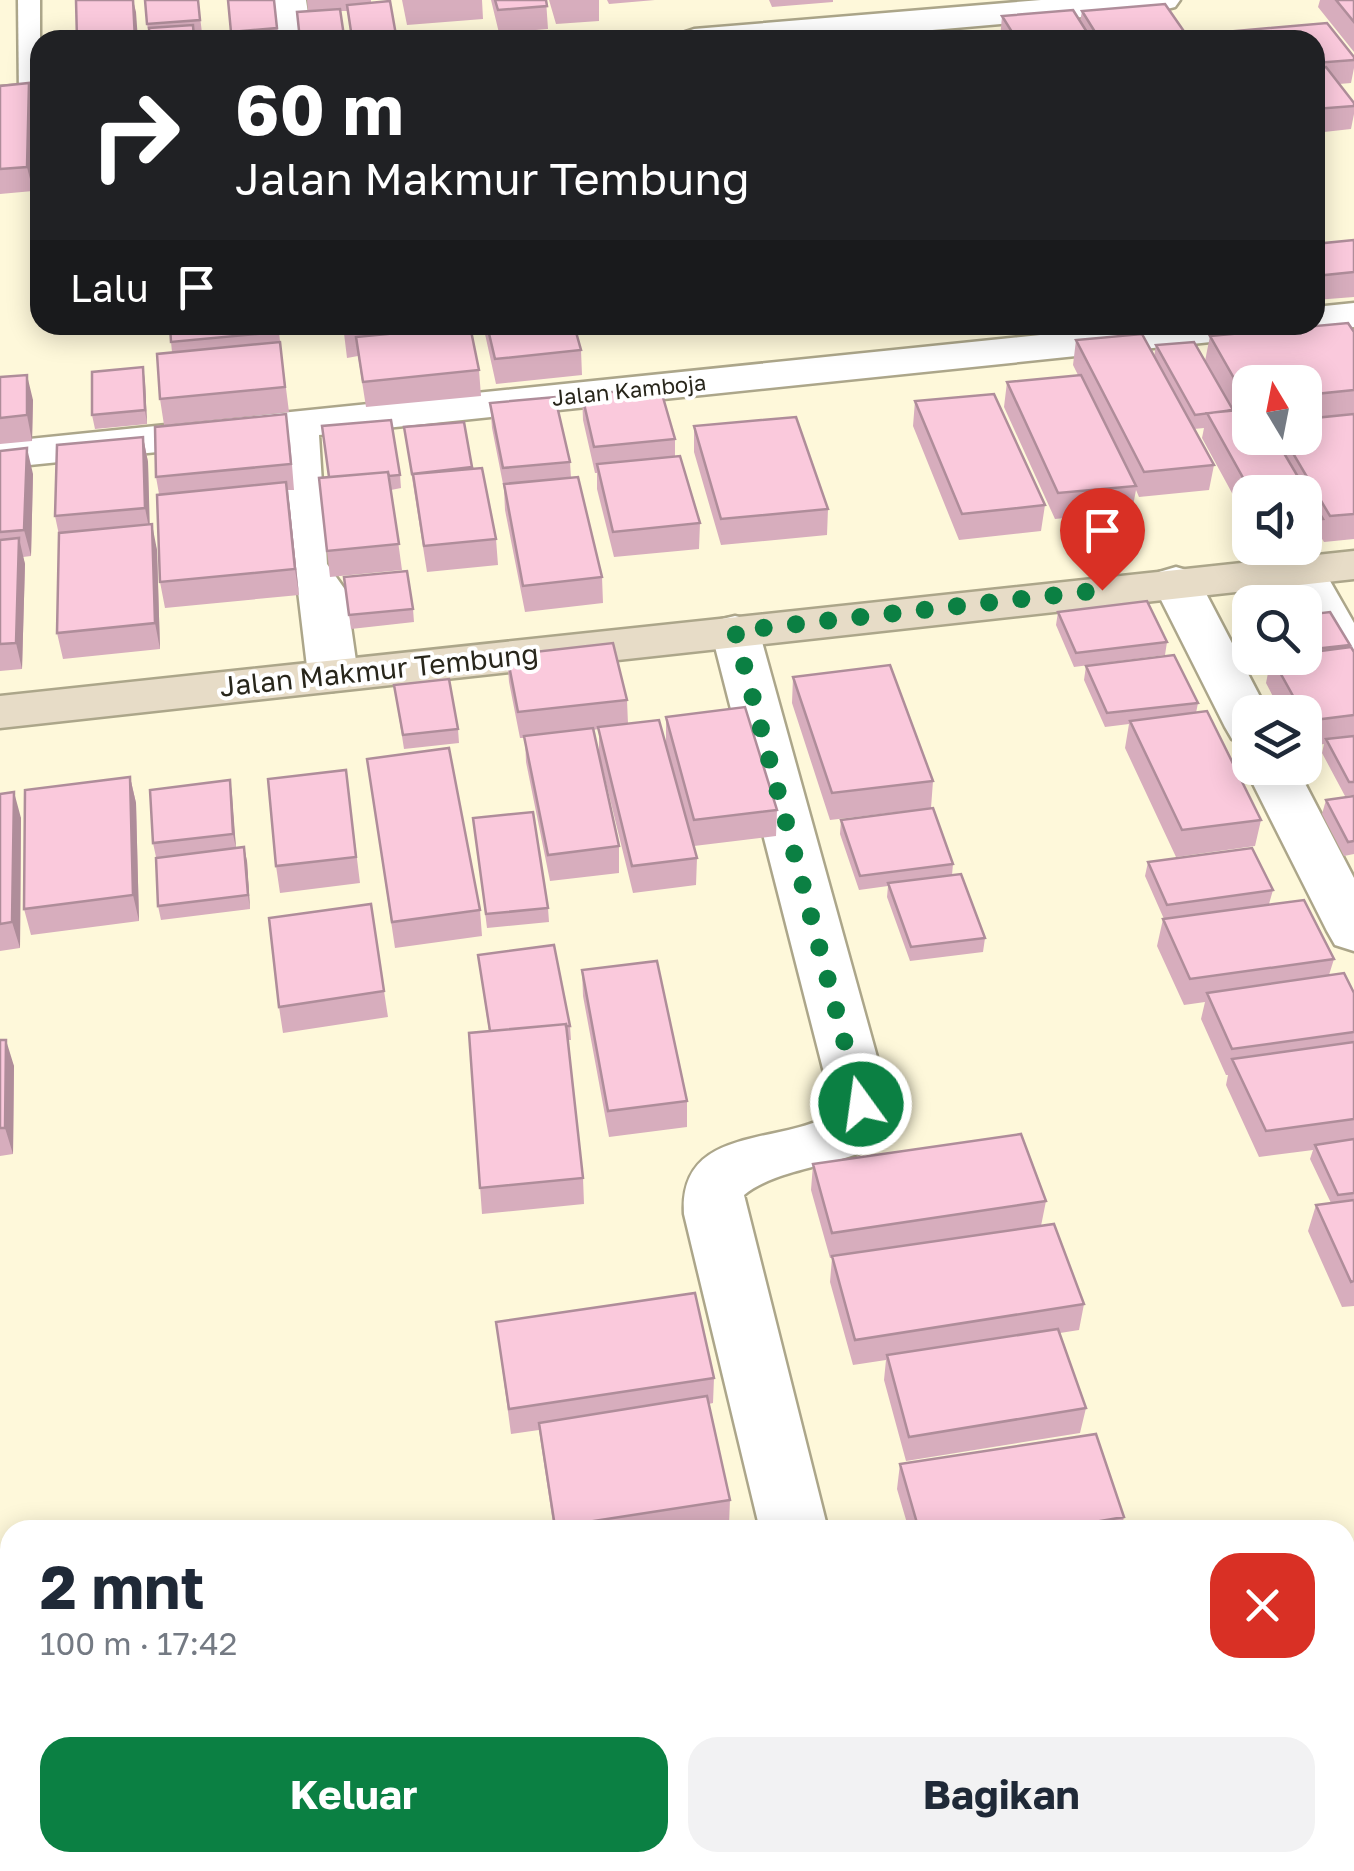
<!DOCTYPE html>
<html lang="id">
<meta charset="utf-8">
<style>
:root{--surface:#fff;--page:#f2f2f3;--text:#1f2937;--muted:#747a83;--accent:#0b8043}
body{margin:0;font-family:"Golos Text",sans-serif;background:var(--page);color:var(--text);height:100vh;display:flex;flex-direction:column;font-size:38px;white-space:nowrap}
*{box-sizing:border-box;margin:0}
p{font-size:32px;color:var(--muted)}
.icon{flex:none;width:55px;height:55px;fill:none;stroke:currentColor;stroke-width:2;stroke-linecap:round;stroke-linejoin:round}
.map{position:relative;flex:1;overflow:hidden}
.side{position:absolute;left:0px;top:1520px;width:1355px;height:352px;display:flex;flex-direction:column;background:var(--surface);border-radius:30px 30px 0 0;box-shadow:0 5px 25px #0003}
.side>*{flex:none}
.hud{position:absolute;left:30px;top:30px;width:1295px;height:305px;border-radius:30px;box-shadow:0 5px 25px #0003;background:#202124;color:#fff;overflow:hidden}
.needle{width:65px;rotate:350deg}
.fabs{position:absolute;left:1232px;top:365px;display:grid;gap:20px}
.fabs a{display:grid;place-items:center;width:90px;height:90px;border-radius:20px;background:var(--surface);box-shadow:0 5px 25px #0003;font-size:50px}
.pin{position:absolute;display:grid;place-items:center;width:85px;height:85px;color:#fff;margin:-102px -42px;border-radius:50% 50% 50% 0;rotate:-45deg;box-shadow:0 0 10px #0007}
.pin .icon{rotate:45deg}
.me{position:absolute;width:110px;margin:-55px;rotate:346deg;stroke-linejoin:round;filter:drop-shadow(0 0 8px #0008)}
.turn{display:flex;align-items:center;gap:35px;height:210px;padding:0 40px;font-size:45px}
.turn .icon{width:130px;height:130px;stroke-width:2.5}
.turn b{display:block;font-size:70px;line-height:85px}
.then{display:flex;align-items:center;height:95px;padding:0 40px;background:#0003;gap:20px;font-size:38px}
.round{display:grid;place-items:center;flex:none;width:105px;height:105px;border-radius:30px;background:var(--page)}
.head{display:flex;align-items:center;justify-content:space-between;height:170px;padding:0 40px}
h1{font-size:60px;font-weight:700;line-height:75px}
.button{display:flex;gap:20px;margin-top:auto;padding:20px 40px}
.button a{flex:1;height:115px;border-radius:30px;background:var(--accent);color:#fff;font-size:40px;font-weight:700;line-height:115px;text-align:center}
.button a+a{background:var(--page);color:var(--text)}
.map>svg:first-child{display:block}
</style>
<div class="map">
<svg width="1354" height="1871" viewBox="0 0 1354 1871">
<rect width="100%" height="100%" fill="#fef8da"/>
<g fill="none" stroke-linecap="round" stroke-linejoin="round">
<g stroke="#aca68a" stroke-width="5">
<path id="lane" d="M 18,0 L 40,0 L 40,100 L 31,103 L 19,96 Z"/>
</g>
<g stroke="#aca68a" stroke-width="5">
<path id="street" d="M 272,0 L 306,0 L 312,40 L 276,40 Z
M 1041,0 L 1180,0 L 1175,7 L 1163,10 L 818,40 L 676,40 L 682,33 L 694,29 Z
M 40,84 L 40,106 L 0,109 L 0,87 Z
M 1354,303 L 1354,327 L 1315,331 L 1298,325 L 1315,325 L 1315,307 Z
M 1137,325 L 1280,325 L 1274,334 L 1259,337 L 319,435 L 327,564 L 346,591 L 358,675 L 350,686 L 333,691 L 316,686 L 308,675 L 298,591 L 281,564 L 275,440 L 0,468 L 0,442 Z
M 1301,556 L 1318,560 L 1354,623 L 1354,684 L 1337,679 L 1305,622 L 1305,602 L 1295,602 L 1278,570 L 1284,560 Z
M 1176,567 L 1193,572 L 1200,582 L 1268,712 L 1250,712 L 1250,744 L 1232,739 L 1225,727 L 1152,582 L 1159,572 Z
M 735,616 L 752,620 L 759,631 L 890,1104 L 877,1145 C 837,1167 777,1168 744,1195 L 828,1530 L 760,1530 L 684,1214 C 679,1127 774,1145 829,1116 L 832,1104 L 711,631 L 718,620 Z
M 1250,760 L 1250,768 L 1297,768 L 1354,878 L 1354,951 L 1335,945 L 1327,931 L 1245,768 Z
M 838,1862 L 914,1862 L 916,1871 L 840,1871 Z"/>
</g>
<g stroke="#aca68a" stroke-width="5">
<path id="secondary" d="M 1354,551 L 1354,579 L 0,728 L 0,696 Z"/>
</g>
<use href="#lane" fill="#fff" fill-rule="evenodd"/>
<use href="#street" fill="#fff" fill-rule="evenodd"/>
<use href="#secondary" fill="#e7dcc7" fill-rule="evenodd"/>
</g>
<path fill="#d7adbd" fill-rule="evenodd" d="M 198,0 L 202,33 L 194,33 L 195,40 L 150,40 L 147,24 Z
M 228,0 L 274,0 L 279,40 L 232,40 Z
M 307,0 L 371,0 L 371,3 L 390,1 L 396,40 L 352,40 L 348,11 L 340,11 L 344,40 L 300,40 L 308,11 Z
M 402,0 L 482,0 L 483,19 L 407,25 Z
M 491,0 L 546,0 L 548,29 L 499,33 Z
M 549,0 L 599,0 L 599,21 L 556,24 Z
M 607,0 L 655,0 L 609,4 Z
M 769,0 L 833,0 L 833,2 L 772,7 Z
M 1320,0 L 1354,0 L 1354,52 L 1318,7 Z
M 1082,11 L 1190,40 L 1000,39 L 1002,16 L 1080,22 Z
M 1327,23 L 1354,57 L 1354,68 L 1351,83 L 1339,84 L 1354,103 L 1354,114 L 1351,129 L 1315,133 L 1315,40 L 1201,40 L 1202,34 Z
M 0,86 L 34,107 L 33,191 L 0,194 Z
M 1354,240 L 1354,297 L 1315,300 L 1315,244 Z
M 278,325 L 289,412 L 164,425 L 160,399 L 172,352 L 171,342 Z
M 343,325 L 461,325 L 479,370 L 481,396 L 366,407 L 358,356 L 347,358 Z
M 483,325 L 574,325 L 581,350 L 582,375 L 496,384 Z
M 1354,332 L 1354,539 L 1324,542 L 1319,534 L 1317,545 L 1305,546 L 1305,492 L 1250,492 L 1250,526 L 1202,438 L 1204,428 L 1194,429 L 1214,465 L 1209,490 L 1139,497 L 1136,490 L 1132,511 L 1055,519 L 1004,407 L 1007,382 L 1078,375 L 1073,365 L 1076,340 L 1154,357 L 1156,345 L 1205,361 L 1210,336 ZM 1250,382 L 1305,382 L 1305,438 L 1250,438 Z
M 0,377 L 33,400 L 32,441 L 0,444 Z
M 145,381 L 147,424 L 95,429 L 92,415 Z
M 582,395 L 675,439 L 675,456 L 700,523 L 699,549 L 614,557 L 597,489 L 597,473 L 595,473 L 583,420 Z
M 915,401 L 1045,505 L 1041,531 L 959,540 L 913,426 Z
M 490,403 L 570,462 L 571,478 L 602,577 L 603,603 L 525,612 L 505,510 L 504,489 L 492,428 Z
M 694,426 L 828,509 L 827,535 L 721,545 L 694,452 Z
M 404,427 L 472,468 L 496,539 L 498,565 L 427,572 Z
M 143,437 L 148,462 L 149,524 L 157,550 L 160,649 L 63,659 L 57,633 L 59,535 L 55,516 Z
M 290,440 L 294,490 L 288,490 L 299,595 L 165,608 L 160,582 L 159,494 L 156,477 Z
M 0,451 L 33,474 L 31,556 L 23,557 L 25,564 L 22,669 L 0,671 Z
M 400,475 L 401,488 L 391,490 L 402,570 L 330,577 L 319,478 Z
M 1262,548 L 1291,548 L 1263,551 Z
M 344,577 L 413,609 L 414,622 L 351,629 Z
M 1058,612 L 1167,642 L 1165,655 L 1074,667 L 1056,625 Z
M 1305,615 L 1350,645 L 1349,647 L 1354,652 L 1354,795 L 1345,796 L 1322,753 L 1324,744 L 1305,747 L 1305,712 L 1281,712 L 1266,683 L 1269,668 L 1260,669 L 1254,658 L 1305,658 Z
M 1250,621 L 1250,651 L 1242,636 L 1244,622 Z
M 507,655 L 627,700 L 628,724 L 697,858 L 696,885 L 633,893 L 599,754 L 599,729 L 593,730 L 619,846 L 619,873 L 550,881 L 526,762 L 525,738 L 520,738 L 509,682 Z
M 1086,666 L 1198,703 L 1196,713 L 1261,820 L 1255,846 L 1176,857 L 1125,748 L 1129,724 L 1105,727 L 1084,680 Z
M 793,677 L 933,781 L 931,808 L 830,820 L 792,703 Z
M 394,685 L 458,729 L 459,743 L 404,749 Z
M 666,717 L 777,810 L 776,836 L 694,846 L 666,743 Z
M 367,759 L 480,910 L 482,936 L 395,948 Z
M 346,770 L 360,883 L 280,893 L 276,866 Z
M 130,777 L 136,803 L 139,921 L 31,935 L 24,909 Z
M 230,780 L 236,848 L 247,861 L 250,909 L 161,920 L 158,906 L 156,857 L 153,843 Z
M 0,794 L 21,818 L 20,948 L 0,951 Z
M 1354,796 L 1354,854 L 1344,856 L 1322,814 L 1326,800 Z
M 841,820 L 953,864 L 952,875 L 985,938 L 983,952 L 910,961 L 887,897 L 888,886 L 859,890 L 840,834 Z
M 475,832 L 548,908 L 549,922 L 487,928 Z
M 1148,862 L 1273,890 L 1269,904 L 1164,919 L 1145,876 Z
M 1163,919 L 1334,959 L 1329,975 L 1354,993 L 1354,1306 L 1342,1307 L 1308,1231 L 1316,1205 L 1331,1203 L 1310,1159 L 1313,1150 L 1259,1157 L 1226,1085 L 1228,1075 L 1226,1075 L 1201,1019 L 1205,1002 L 1184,1005 L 1157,946 Z
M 478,955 L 570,1026 L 571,1040 L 568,1040 L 583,1178 L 584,1204 L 482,1214 L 469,1033 L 489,1031 Z
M 582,970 L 687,1101 L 687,1127 L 609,1137 L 583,996 Z
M 384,991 L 388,1017 L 283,1033 L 279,1007 Z
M 0,1040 L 14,1066 L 13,1154 L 0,1156 Z
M 813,1164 L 1046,1201 L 1041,1226 L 1084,1304 L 1079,1330 L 1060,1333 L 1086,1408 L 1080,1433 L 906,1461 L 884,1380 L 886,1360 L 853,1365 L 830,1282 L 832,1258 L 830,1258 L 811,1190 Z
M 496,1322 L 714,1378 L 713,1403 L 709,1404 L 730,1500 L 729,1525 L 694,1530 L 554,1530 L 539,1430 L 511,1434 Z
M 900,1464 L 1124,1517 L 1121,1529 L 1150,1530 L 909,1530 L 897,1489 Z
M 10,1685 L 10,1860 L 0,1861 L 0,1686 Z
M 1047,1862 L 1286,1862 L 1289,1871 L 1050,1871 Z"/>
<path fill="#af8d9a" d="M 133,0 L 136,12 L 138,40 L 135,40 Z
M 29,83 L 34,107 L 33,191 L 27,167 Z
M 143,367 L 145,381 L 147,424 L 145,410 Z
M 27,375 L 33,400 L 32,441 L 27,415 Z
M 143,437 L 148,462 L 150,533 L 145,508 Z
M 27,448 L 33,474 L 31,556 L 24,530 Z
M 286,482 L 290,508 L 299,595 L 295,569 Z
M 152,524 L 157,550 L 160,649 L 155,623 Z
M 19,538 L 25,564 L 22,669 L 16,643 Z
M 130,777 L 136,803 L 139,921 L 133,895 Z
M 230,780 L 232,794 L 236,848 L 233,834 Z
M 14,792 L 21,818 L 20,948 L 12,922 Z
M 244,847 L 247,861 L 250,909 L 248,895 Z
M 6,1040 L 14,1066 L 13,1154 L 5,1128 Z"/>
<path fill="#fac9dc" stroke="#af8d9a" stroke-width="2.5" d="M 76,0 L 133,0 L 135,40 L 77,40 Z
M 145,0 L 198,0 L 200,20 L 147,24 Z
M 228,0 L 274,0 L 277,28 L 231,32 Z
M 495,0 L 546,0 L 547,6 L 498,10 Z
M 1336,0 L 1354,0 L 1354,22 Z
M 390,1 L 396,35 L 352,38 L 347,5 Z
M 1165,4 L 1190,40 L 1100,40 L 1082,11 Z
M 340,9 L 344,36 L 300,40 L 297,12 Z
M 1073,10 L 1092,40 L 1017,40 L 1002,16 Z
M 1327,23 L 1354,57 L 1354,60 L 1315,63 L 1315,40 L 1207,40 L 1202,34 Z
M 193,25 L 194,40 L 150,40 L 149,28 Z
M 686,31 L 690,40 L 607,40 L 606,38 Z
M 960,31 L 965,40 L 887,40 L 886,37 Z
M 866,33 L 870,40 L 793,40 L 792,39 Z
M 1326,67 L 1354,103 L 1354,106 L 1315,109 L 1315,68 Z
M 29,83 L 27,167 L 0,169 L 0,86 Z
M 1354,240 L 1354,272 L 1315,276 L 1315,244 Z
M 1348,323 L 1354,332 L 1354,390 L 1305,395 L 1305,382 L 1250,382 L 1250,400 L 1247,401 L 1210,336 Z
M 170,325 L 277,325 L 278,332 L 171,342 Z
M 344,325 L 422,325 L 345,332 Z
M 487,325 L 574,325 L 581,350 L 495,359 Z
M 470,326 L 479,370 L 363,382 L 356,337 Z
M 1142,334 L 1214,465 L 1144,472 L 1076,340 Z
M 280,342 L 285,387 L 160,399 L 157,354 Z
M 1194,342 L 1233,410 L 1195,415 L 1156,345 Z
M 143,367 L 145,410 L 92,415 L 92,372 Z
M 27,375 L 27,415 L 0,418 L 0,377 Z
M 1081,375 L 1136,486 L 1058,493 L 1007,382 Z
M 660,387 L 675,439 L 594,447 L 582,395 Z
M 994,394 L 1045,505 L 962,514 L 915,401 Z
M 555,397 L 570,462 L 503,468 L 490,403 Z
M 1250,409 L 1250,438 L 1275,438 L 1323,519 L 1305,521 L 1305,492 L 1251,492 L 1207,413 Z
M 286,414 L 291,464 L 156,477 L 155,427 Z
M 1354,414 L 1354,514 L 1330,516 L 1284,438 L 1305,438 L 1305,419 Z
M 796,417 L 828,509 L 721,519 L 694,426 Z
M 391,420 L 400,475 L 389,476 L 388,472 L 329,477 L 322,426 Z
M 464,422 L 472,467 L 412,474 L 404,427 Z
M 143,437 L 145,508 L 55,516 L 57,445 Z
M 27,448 L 24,530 L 0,532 L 0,451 Z
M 680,456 L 700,523 L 613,532 L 597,464 Z
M 482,468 L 496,539 L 424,546 L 413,474 Z
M 388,472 L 399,544 L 327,551 L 319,478 Z
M 578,477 L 602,577 L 523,586 L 504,484 Z
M 286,482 L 295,569 L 160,582 L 157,495 Z
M 152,524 L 155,623 L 57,633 L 59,533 Z
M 19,538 L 16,643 L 0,644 L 0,540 Z
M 407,571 L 413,609 L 349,615 L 344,577 Z
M 1147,601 L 1167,642 L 1076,653 L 1058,612 Z
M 1330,612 L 1350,645 L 1305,650 L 1305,615 Z
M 613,643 L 627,700 L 518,712 L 507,655 Z
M 1351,647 L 1354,652 L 1354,715 L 1306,721 L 1305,712 L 1302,712 L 1272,658 L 1305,658 L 1305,653 Z
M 1174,655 L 1198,703 L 1107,713 L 1086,666 Z
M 890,665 L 933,781 L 832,793 L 793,677 Z
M 449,679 L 458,729 L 403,735 L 394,685 Z
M 745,707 L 777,810 L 694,820 L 666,717 Z
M 1207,711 L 1261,820 L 1182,830 L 1130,721 Z
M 659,720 L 697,858 L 632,866 L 598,727 Z
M 593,728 L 619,846 L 548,855 L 524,736 Z
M 1354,736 L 1354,782 L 1349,782 L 1326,739 Z
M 449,748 L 480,910 L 392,922 L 367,759 Z
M 346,770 L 356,857 L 276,866 L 268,779 Z
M 130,777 L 133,895 L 24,909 L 25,790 Z
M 230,780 L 233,834 L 153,843 L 150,790 Z
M 14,792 L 12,922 L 0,924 L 0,794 Z
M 1354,796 L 1354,841 L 1348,842 L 1326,800 Z
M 933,808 L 953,864 L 860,876 L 841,820 Z
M 533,812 L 548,908 L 486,914 L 473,818 Z
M 244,847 L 248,895 L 158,906 L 156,858 Z
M 1252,848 L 1273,890 L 1167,905 L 1148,862 Z
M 961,874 L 985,938 L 911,947 L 888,883 Z
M 1304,900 L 1334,959 L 1190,979 L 1163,919 Z
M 371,904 L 384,991 L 279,1007 L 269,918 Z
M 554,945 L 570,1026 L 566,1026 L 566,1024 L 490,1031 L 478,955 Z
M 657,961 L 687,1101 L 608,1111 L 582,970 Z
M 1344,973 L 1354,993 L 1354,1032 L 1232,1049 L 1207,993 Z
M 566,1024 L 583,1178 L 480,1188 L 469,1033 Z
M 0,1040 L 6,1040 L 5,1128 L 0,1128 Z
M 1354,1042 L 1354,1119 L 1266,1131 L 1232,1059 Z
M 1021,1134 L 1046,1201 L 832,1233 L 813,1164 Z
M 1354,1139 L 1354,1193 L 1338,1195 L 1315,1145 Z
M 1354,1200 L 1354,1281 L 1351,1282 L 1316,1205 Z
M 1054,1224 L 1084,1304 L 855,1340 L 832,1256 Z
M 695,1293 L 714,1378 L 509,1409 L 496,1322 Z
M 1058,1329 L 1086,1408 L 909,1437 L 887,1355 Z
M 707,1396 L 730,1500 L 555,1527 L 539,1423 Z
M 1096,1434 L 1124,1517 L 1047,1530 L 919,1530 L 900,1464 Z
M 1148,1525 L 1150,1530 L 1117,1530 Z
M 10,1685 L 10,1836 L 0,1838 L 0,1686 Z
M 591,1862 L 810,1862 L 812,1871 L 592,1871 Z
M 1059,1862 L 1286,1862 L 1289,1871 L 1062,1871 Z"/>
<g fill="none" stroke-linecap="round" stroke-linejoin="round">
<path stroke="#0b8043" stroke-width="18" stroke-dasharray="0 32.4" d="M 861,1104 L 735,631 L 1102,590"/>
</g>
<g text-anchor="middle" stroke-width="8" stroke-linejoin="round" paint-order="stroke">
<g font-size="22" fill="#28261b" stroke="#fff">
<text transform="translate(629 390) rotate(-6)" y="8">Jalan Kamboja</text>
</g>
<g font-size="28" fill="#28261b" stroke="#fff">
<text transform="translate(379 670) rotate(-6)" y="10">Jalan Makmur Tembung</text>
</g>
</g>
</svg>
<div class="fabs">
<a><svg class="needle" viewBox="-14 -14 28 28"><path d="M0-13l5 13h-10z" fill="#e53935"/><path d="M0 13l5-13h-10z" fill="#747a83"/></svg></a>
<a><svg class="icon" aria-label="sound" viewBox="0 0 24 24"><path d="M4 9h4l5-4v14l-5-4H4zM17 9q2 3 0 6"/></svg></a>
<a><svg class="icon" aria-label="search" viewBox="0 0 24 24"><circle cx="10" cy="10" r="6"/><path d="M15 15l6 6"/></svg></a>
<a><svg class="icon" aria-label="layers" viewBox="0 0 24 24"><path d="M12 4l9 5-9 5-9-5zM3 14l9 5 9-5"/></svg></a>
</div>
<div class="pin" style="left:1102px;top:590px;background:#d93025"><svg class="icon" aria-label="arrive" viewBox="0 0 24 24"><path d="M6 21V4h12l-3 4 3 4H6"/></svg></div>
<svg class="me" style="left:861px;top:1104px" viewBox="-20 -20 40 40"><circle r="17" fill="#0b8043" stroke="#fff" stroke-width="3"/><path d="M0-11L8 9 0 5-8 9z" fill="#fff"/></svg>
<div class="hud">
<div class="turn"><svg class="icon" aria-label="right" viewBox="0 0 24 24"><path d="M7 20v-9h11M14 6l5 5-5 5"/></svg><div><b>60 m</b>Jalan Makmur Tembung</div></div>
<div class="then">Lalu<svg class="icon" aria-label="arrive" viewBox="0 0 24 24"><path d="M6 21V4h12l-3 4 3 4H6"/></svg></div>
</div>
<section class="side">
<div class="head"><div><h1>2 mnt</h1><p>100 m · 17:42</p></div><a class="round" style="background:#d93025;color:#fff"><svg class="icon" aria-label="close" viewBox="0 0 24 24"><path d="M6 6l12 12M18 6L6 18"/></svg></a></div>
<div class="button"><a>Keluar</a><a>Bagikan</a></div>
</section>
</div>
